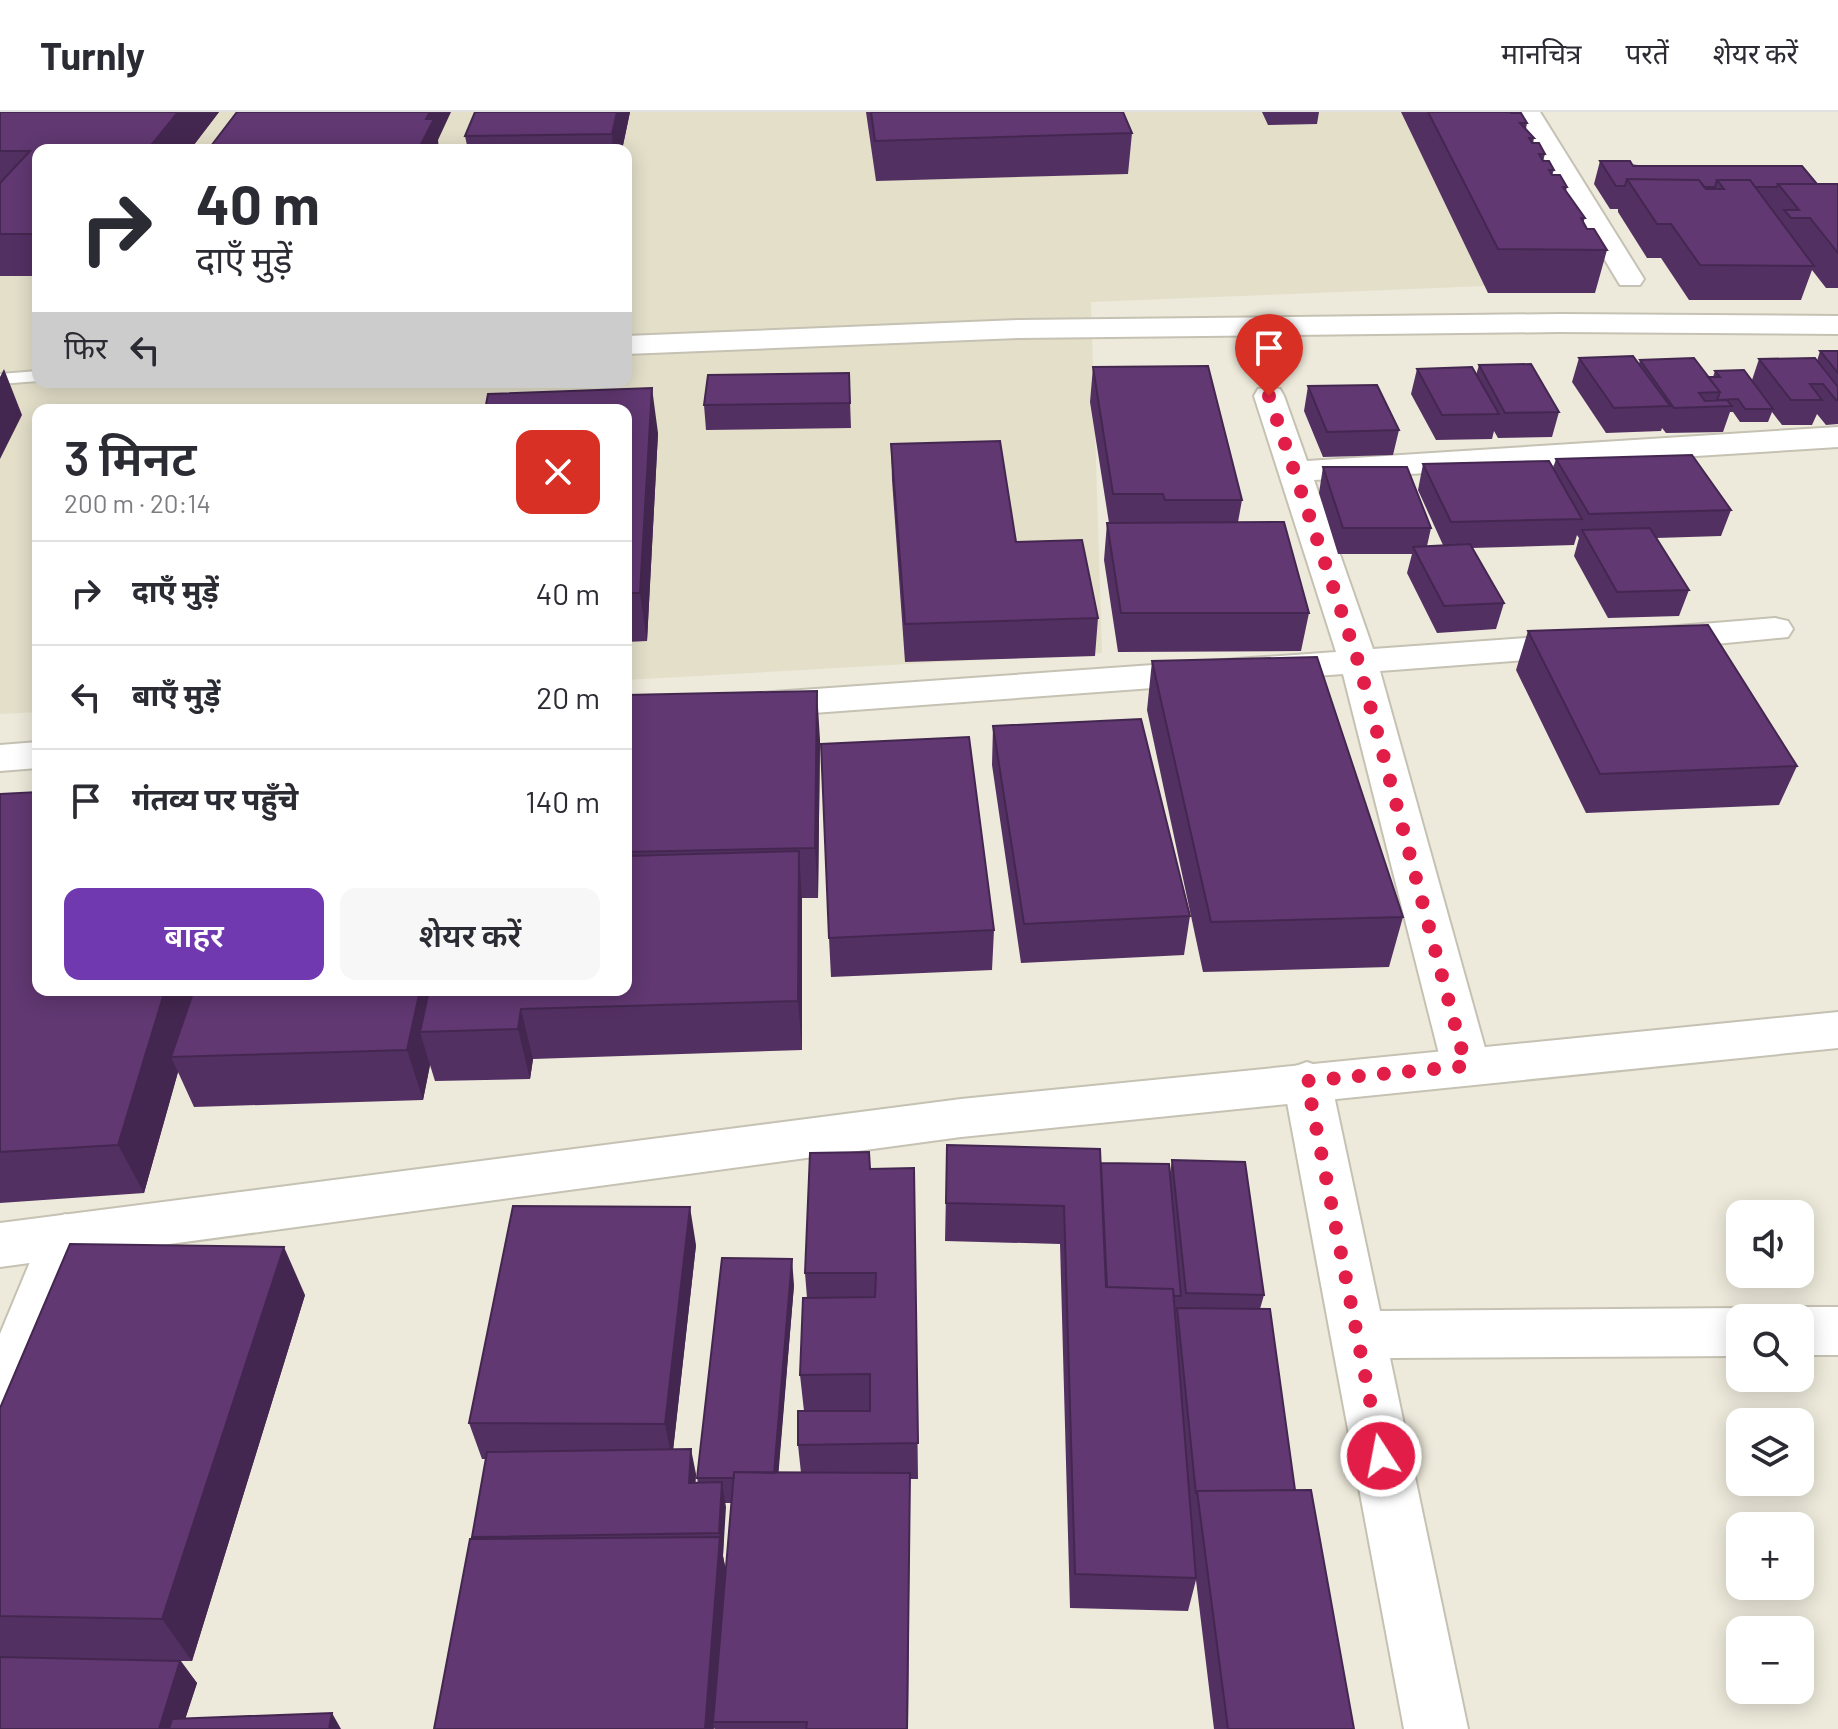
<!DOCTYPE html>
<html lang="hi">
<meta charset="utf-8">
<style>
:root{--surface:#fff;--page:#f7f7f7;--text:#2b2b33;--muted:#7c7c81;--line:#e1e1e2;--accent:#7039b0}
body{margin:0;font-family:Barlow,"Noto Sans Devanagari",sans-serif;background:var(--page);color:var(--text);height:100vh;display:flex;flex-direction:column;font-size:30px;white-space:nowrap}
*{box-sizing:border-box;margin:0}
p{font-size:26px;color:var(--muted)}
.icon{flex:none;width:44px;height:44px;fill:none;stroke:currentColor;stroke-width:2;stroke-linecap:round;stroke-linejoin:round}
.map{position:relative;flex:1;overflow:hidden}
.details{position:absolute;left:32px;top:292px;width:600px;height:592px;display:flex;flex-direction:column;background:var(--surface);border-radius:16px;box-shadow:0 4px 20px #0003}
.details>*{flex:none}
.guide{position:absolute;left:32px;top:32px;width:600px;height:244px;border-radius:16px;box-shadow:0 4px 20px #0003;background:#fff;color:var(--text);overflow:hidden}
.tools{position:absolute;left:1726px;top:1088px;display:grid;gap:16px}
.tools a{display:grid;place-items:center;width:88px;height:88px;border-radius:16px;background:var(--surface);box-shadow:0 4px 20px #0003;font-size:40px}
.pin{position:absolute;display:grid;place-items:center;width:68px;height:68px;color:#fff;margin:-82px -34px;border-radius:50% 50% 50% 0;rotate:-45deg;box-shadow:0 0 8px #0007}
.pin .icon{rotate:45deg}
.me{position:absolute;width:88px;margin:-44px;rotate:349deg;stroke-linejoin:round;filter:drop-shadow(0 0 6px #0008)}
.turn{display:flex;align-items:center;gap:28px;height:168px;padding:0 32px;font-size:36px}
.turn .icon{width:104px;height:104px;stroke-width:2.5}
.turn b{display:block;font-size:56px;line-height:68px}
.then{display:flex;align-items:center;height:76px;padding:0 32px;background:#0003;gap:16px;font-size:30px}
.round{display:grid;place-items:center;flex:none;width:84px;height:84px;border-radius:16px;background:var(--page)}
.overview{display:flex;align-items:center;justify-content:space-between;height:136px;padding:0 32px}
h1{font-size:48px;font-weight:600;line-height:60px}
.action{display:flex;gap:16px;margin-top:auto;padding:16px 32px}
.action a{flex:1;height:92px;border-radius:16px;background:var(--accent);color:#fff;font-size:32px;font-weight:600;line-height:92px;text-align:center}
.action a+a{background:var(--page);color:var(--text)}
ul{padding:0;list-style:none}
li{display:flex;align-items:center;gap:24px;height:104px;padding:0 32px;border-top:2px solid var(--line)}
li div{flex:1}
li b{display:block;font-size:30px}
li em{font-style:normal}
header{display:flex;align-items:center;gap:48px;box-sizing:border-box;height:112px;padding:0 40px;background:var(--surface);border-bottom:2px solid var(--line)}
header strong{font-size:38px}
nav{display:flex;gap:44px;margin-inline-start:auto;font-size:28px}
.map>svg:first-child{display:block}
</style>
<header>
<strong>Turnly</strong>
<nav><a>मानचित्र</a><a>परतें</a><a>शेयर करें</a></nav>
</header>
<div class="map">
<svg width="1838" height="1617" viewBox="0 0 1838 1617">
<rect width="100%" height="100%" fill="#edeadb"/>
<path fill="#e3dfc9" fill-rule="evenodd" d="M 0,0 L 1404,0 L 1485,174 L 1091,190 L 1102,541 L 626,568 L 626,298 L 38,298 L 38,600 L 0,602 ZM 38,38 L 626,38 L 626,270 L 38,270 Z"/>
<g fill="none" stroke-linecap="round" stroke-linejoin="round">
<g stroke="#c5c2b3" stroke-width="4">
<path id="lane" d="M 38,259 L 38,269 L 0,272 L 0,262 Z"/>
</g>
<g stroke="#c5c2b3" stroke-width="4">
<path id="street" d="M 1516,0 L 1540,0 L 1644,167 L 1640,173 L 1620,173 Z
M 1559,202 L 1838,204 L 1838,222 L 1559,220 L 1019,226 L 626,242 L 626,224 L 1019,208 Z
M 1269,275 L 1280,277 L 1284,284 L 1307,349 L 1838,315 L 1838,335 L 1314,368 L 1373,537 L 1581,522 L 1594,525 L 1600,533 L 1594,541 L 1581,544 L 1380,559 L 1490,954 L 1483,967 L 1466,972 L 1449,967 L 1442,954 L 1343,562 L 760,605 L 746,601 L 741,593 L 746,585 L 760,581 L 1336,540 L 1254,284 L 1258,277 Z
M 1775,506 L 1788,509 L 1793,517 L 1788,525 L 1654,538 L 1641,535 L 1636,527 L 1641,519 L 1654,516 Z
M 38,630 L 38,656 L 0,659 L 0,633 Z
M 1307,950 L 1324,956 L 1331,969 L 1380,1199 L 1740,1196 L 1760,1206 L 1740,1206 L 1740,1244 L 1390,1246 L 1468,1617 L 1404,1617 L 1283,969 L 1290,956 Z
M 65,1102 L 83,1109 L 91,1124 L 20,1310 L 0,1317 L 0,1222 L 47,1109 Z
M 1800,1195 L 1838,1195 L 1838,1243 L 1800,1243 L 1800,1206 L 1779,1206 Z"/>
</g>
<g stroke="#c5c2b3" stroke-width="4">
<path id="secondary" d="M 1838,900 L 1838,936 L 961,1025 L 0,1155 L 0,1111 L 961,987 Z"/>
</g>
<use href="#lane" fill="#fff" fill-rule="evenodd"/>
<use href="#street" fill="#fff" fill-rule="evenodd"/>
<use href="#secondary" fill="#fff" fill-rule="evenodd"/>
</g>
<path fill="#533062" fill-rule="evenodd" d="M 0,0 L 219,0 L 190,38 L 38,38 L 38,164 L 0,164 Z
M 630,0 L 622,38 L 468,38 L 465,24 Z
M 866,0 L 1123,0 L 1132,21 L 1128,62 L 876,69 Z
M 1262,0 L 1319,0 L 1317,12 L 1268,13 Z
M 1401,0 L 1516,0 L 1515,1 L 1527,11 L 1526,17 L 1534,26 L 1533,31 L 1545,42 L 1543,49 L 1554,58 L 1552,63 L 1567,75 L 1566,79 L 1585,106 L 1583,111 L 1587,117 L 1607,138 L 1595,181 L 1488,181 Z
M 1600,49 L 1817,72 L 1838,72 L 1838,176 L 1826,176 L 1812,158 L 1801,188 L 1689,188 L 1661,146 L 1647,146 L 1618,100 L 1618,97 L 1610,97 L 1594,72 Z
M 1820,239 L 1838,239 L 1838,312 L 1826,313 L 1817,302 L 1812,313 L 1782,313 L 1772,300 L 1768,310 L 1740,310 L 1733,300 L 1730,300 L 1723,320 L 1666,321 L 1662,316 L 1661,319 L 1606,321 L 1572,270 L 1579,246 L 1639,252 L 1640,248 L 1708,265 L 1713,265 L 1715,259 L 1752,268 L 1759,247 L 1817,249 Z
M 1479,253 L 1559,300 L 1552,325 L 1498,326 L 1494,319 L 1492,327 L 1436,328 L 1411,282 L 1417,257 L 1476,263 Z
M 1093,255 L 1242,388 L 1238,410 L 1309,501 L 1301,539 L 1118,540 L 1104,448 L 1107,411 L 1109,411 L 1090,290 Z
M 849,261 L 851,316 L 706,318 L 704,293 Z
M 1308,274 L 1399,318 L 1393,343 L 1323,345 L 1304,299 Z
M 626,298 L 658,321 L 647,529 L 626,530 Z
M 891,332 L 1016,430 L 1098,506 L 1095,544 L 905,550 L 892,368 Z
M 1556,347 L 1731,398 L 1721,424 L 1656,426 L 1689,478 L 1679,504 L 1608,506 L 1574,444 L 1579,426 L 1577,423 L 1574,433 L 1472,436 L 1504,491 L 1496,517 L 1437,521 L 1407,461 L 1412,442 L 1338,442 L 1319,381 L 1323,355 L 1431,416 L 1427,434 L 1443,433 L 1418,378 L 1423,352 L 1553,356 Z
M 1528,519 L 1797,654 L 1779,693 L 1586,701 L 1516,558 Z
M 1152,549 L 1403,805 L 1389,855 L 1203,860 L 1147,598 Z
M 626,583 L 820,628 L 818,786 L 802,786 L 802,938 L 533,947 L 530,967 L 435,969 L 430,953 L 423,988 L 194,995 L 178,960 L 144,1081 L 0,1091 L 0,682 L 626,878 Z
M 993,614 L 1190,804 L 1184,843 L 1021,851 L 992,653 Z
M 994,818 L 992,858 L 831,865 L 829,826 Z
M 947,1033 L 1170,1061 L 1172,1048 L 1264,1183 L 1260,1197 L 1295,1378 L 1354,1617 L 1214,1617 L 1196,1468 L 1188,1499 L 1070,1496 L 1060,1132 L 945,1129 Z
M 914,1056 L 918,1367 L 910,1367 L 908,1617 L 715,1617 L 473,1427 L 472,1425 L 486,1347 L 482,1347 L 469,1311 L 696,1133 L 673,1338 L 696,1362 L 695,1371 L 698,1371 L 697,1366 L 794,1173 L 778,1361 L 801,1361 L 798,1333 L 804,1299 L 800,1263 L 807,1186 L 805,1161 L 870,1057 ZM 725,1391 L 732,1391 L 726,1459 L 723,1444 Z
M 305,1183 L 192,1549 L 181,1549 L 197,1571 L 185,1607 L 0,1617 L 0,1296 Z"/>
<path fill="#442750" d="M 178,0 L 219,0 L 190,38 L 148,38 Z
M 430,0 L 451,0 L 438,28 L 439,38 L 418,38 L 426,7 Z
M 617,0 L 630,0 L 622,38 L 613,38 L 612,22 Z
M 4,257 L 22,303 L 0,347 L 0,265 Z
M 652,276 L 658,321 L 647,529 L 640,481 Z
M 817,579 L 820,628 L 818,786 L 815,736 Z
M 799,739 L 802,789 L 802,938 L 798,889 Z
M 165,878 L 201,878 L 171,945 L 178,960 L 144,1081 L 118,1033 Z
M 420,878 L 445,878 L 420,920 L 430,953 L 423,988 L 407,938 Z
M 521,897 L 533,947 L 530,967 L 518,917 Z
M 690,1095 L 696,1133 L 672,1348 L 665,1312 Z
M 284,1135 L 305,1183 L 192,1549 L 162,1507 Z
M 792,1147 L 794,1173 L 776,1391 L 773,1367 Z
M 691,1337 L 696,1362 L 694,1396 L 689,1371 Z
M 722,1370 L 726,1395 L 723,1444 L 726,1459 L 713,1610 L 714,1617 L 705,1617 L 720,1426 L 719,1421 Z
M 180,1549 L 197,1571 L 182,1617 L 159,1617 Z
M 332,1601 L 341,1617 L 329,1617 Z"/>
<path fill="#613872" stroke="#442750" stroke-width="2" d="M 0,0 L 178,0 L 148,37 L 158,37 L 158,38 L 38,38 L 38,122 L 0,122 L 0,71 L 30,39 L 0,39 Z
M 237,0 L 430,0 L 426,7 L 434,7 L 418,38 L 208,38 Z
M 475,0 L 617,0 L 612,22 L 465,24 Z
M 871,0 L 1123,0 L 1132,21 L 875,29 Z
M 1428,0 L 1511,0 L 1511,1 L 1521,1 L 1527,11 L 1520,11 L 1534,26 L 1529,26 L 1532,31 L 1539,31 L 1545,42 L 1539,42 L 1543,49 L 1549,49 L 1554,58 L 1549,58 L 1552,63 L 1560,63 L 1567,75 L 1563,75 L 1585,106 L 1581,106 L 1587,117 L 1594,117 L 1607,138 L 1498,137 Z
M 1600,49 L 1630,49 L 1633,54 L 1802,54 L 1817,72 L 1778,72 L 1777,75 L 1755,75 L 1750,68 L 1717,68 L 1715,75 L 1704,75 L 1699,68 L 1627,67 L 1625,74 L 1616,74 Z
M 1627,67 L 1699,68 L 1706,77 L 1724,77 L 1717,68 L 1750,68 L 1814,154 L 1700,153 L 1671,112 L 1657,112 Z
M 1778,72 L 1838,72 L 1838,141 L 1810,106 L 1791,106 L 1784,98 L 1799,98 Z
M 1820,239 L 1838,239 L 1838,261 Z
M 1633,244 L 1670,294 L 1614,296 L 1579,246 Z
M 1694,246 L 1720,280 L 1699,281 L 1705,289 L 1727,288 L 1732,294 L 1674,296 L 1640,248 Z
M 1815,246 L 1838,275 L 1838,288 L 1836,288 L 1823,272 L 1810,272 L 1822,288 L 1791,288 L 1759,247 Z
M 1531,252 L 1559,300 L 1505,301 L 1479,253 Z
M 1208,254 L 1242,388 L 1165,388 L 1163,382 L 1113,382 L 1093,255 Z
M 1472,255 L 1499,302 L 1442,303 L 1417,257 Z
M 1744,258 L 1773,297 L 1745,297 L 1738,287 L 1717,288 L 1720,280 L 1708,265 L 1720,265 L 1715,259 Z
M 849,261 L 850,291 L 704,293 L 708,263 Z
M 1377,273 L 1399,318 L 1327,320 L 1308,274 Z
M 652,276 L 640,481 L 626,481 L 626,298 L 485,298 L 488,282 Z
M 1000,329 L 1016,430 L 1082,428 L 1098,506 L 905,512 L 891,332 Z
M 1692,343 L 1731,398 L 1589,402 L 1556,347 Z
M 1549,349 L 1582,407 L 1451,410 L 1423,352 Z
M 1323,355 L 1407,355 L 1431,416 L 1343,416 Z
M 1284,410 L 1309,501 L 1121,501 L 1107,411 Z
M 1650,416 L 1689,478 L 1617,480 L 1582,418 Z
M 1470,432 L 1504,491 L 1444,494 L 1413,435 Z
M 1708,513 L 1797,654 L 1600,662 L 1528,519 Z
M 1317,545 L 1403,805 L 1211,810 L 1152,549 Z
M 817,579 L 815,736 L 626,740 L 626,583 Z
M 1141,607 L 1190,804 L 1024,812 L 993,614 Z
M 969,625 L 994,818 L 829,826 L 821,632 Z
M 38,680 L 38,878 L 165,878 L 118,1033 L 0,1040 L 0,682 Z
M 799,739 L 798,889 L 521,897 L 518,917 L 420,920 L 429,878 L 626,878 L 626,744 Z
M 194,878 L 420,878 L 407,938 L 171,945 Z
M 947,1033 L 1100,1037 L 1106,1175 L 1173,1177 L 1196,1466 L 1075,1462 L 1064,1094 L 946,1091 Z
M 869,1040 L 870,1057 L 914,1056 L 918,1331 L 798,1333 L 798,1299 L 870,1299 L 870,1262 L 800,1263 L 803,1186 L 875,1185 L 876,1161 L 805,1161 L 810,1041 Z
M 1172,1048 L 1245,1050 L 1264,1183 L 1186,1181 Z
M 1101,1051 L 1169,1052 L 1181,1184 L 1174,1184 L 1173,1177 L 1107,1175 Z
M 513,1094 L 690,1095 L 665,1312 L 469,1311 Z
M 70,1132 L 284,1135 L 162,1507 L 0,1504 L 0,1296 Z
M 722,1146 L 792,1147 L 774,1361 L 734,1360 L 734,1366 L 697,1366 Z
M 1177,1196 L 1270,1197 L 1295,1378 L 1197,1379 L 1196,1382 Z
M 691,1337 L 689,1371 L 722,1370 L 719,1421 L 472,1425 L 487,1340 Z
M 734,1360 L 910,1361 L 907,1617 L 806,1617 L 807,1610 L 713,1610 Z
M 1311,1378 L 1354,1617 L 1228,1617 L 1197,1379 Z
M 720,1425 L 705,1617 L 434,1617 L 470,1427 Z
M 0,1545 L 180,1549 L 159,1617 L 0,1617 Z
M 332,1601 L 329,1617 L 169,1617 L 172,1607 Z"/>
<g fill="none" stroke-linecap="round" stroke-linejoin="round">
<path stroke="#e11d48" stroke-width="14" stroke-dasharray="0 25.2" d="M 1269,284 L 1359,552 L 1466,954 L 1307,969 L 1381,1344"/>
</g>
</svg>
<div class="tools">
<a><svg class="icon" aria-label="sound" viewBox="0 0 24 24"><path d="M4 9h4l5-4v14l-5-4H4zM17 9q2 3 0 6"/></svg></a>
<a><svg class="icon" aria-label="search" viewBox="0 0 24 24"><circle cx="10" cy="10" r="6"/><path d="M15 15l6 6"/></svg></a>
<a><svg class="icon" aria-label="layers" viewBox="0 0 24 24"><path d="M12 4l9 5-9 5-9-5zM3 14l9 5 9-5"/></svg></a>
<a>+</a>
<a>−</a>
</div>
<div class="pin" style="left:1269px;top:284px;background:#d93025"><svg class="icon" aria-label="arrive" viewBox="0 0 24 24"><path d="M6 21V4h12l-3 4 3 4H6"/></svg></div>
<svg class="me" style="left:1381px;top:1344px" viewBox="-20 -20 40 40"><circle r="17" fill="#e11d48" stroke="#fff" stroke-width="3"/><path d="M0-11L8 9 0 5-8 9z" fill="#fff"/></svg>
<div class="guide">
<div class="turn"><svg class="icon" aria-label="right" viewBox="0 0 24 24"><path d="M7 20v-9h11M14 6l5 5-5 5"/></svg><div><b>40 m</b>दाएँ मुड़ें</div></div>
<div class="then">फिर<svg class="icon" aria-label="left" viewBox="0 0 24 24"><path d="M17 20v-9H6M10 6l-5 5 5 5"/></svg></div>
</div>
<section class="details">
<div class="overview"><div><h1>3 मिनट</h1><p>200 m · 20:14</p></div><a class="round" style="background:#d93025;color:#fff"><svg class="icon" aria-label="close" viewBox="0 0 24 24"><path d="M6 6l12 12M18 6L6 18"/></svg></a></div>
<ul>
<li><svg class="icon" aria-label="right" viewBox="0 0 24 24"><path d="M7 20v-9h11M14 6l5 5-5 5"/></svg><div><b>दाएँ मुड़ें</b></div><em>40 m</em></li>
<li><svg class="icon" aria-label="left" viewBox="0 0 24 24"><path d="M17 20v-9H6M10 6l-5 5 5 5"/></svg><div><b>बाएँ मुड़ें</b></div><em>20 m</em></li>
<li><svg class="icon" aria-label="arrive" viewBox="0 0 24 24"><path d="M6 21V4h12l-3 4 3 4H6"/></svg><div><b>गंतव्य पर पहुँचे</b></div><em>140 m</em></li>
</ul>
<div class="action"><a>बाहर</a><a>शेयर करें</a></div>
</section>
</div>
